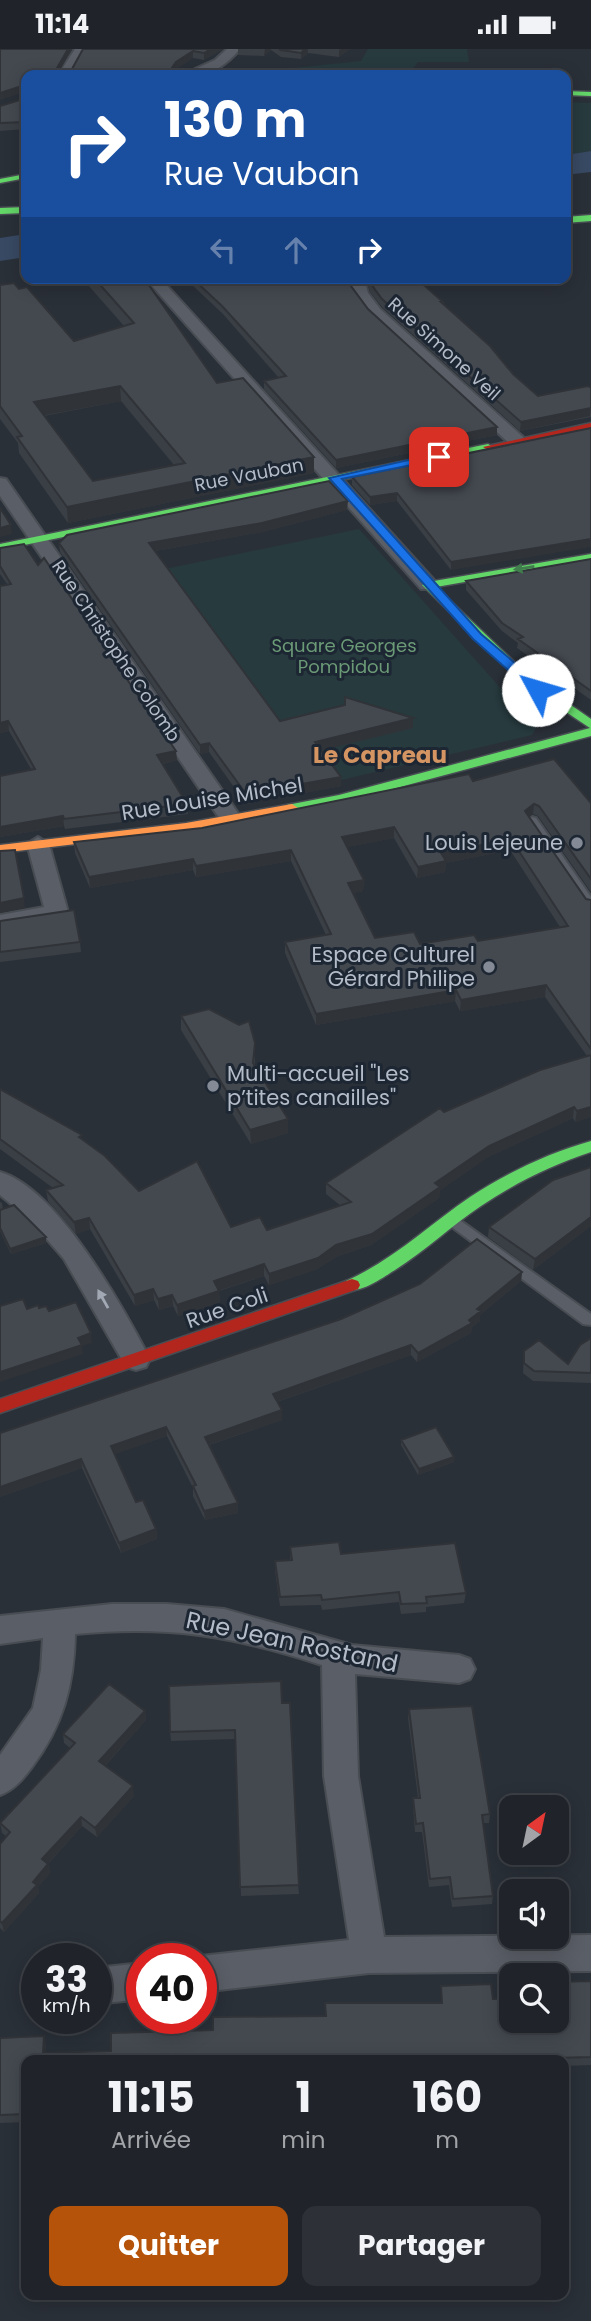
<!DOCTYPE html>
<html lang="fr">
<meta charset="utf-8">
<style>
:root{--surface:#20242a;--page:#2d3036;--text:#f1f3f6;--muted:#a2a4a8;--line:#3d4147;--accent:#b45309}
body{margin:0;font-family:Poppins,sans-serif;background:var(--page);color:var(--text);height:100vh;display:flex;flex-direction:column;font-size:26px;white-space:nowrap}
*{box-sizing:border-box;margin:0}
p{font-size:23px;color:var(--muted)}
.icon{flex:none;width:38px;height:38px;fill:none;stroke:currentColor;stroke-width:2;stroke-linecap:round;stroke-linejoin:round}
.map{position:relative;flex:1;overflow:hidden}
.side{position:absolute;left:21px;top:2006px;width:548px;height:245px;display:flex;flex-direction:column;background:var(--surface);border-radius:14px;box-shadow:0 4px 18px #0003,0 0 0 2px var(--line)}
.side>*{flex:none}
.guide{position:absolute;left:21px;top:21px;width:550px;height:214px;border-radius:14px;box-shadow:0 4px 18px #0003,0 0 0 2px var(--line);background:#1a4fa0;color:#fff;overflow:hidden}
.needle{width:46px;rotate:33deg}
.tools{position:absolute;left:499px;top:1746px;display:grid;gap:14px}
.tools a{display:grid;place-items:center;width:70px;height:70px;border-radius:14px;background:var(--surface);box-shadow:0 4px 18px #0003,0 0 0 2px var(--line);font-size:35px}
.speed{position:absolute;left:21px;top:1894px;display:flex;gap:14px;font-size:35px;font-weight:700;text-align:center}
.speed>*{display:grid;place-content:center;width:91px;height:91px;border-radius:50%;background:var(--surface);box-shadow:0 4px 18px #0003,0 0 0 2px var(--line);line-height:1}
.speed small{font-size:18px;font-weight:400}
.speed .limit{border:10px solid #d22;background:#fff;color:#111}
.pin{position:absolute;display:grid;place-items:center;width:60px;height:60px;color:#fff;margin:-30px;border-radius:14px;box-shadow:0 4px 10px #0006}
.me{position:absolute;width:77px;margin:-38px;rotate:309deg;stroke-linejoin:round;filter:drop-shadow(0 0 5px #0008)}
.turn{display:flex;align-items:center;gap:24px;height:147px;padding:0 28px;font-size:32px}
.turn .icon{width:91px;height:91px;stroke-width:2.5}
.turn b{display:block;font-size:49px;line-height:60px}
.lanes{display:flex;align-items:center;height:66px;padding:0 28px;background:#0003;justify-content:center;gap:35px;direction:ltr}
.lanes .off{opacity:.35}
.eta{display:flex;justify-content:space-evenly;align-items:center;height:119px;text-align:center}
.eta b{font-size:42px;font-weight:700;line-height:49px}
.action{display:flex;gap:14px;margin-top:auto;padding:14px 28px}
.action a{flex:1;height:80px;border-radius:14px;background:var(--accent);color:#fff;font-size:28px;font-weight:700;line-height:80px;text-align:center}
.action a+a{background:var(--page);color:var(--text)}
.status{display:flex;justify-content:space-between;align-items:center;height:49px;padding:0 35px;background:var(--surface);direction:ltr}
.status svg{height:19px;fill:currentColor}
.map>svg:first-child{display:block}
</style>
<div class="status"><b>11:14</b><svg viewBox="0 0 49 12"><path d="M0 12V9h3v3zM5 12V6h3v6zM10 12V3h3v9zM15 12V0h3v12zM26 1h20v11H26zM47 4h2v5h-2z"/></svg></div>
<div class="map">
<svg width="591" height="2272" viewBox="0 0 591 2272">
<rect width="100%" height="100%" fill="#2a3038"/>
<path fill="#273a3e" d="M 368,0 L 467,0 L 469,13 L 418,13 L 408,26 L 224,26 L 361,12 Z
M 565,53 L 591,54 L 591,102 L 565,106 Z
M 359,480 L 536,679 L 532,686 L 337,732 L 294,700 L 160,521 Z"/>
<path fill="#384963" d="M 591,102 L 591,123 L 565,126 L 565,106 Z
M 26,185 L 26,208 L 0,212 L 0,189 Z"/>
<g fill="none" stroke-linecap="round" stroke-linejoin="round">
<g stroke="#484c53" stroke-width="4">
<path id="lane" d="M 532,768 L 536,769 L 591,848 L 591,861 L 587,860 L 526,771 Z
M 454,1167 L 591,1265 L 591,1276 L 583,1275 L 449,1176 L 447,1172 L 449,1168 Z"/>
</g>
<g stroke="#484c53" stroke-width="4">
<path id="street" d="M 75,0 L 87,0 L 70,26 L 58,26 Z
M 227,0 L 240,0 C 229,13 212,27 195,26 L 195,20 L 215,11 Z
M 145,229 L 160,229 L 435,532 L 437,536 L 435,540 L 421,540 Z
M 349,229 L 364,229 L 368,244 L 380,260 L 523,388 L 526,392 L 523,396 L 511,396 L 370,266 L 353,244 Z
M 0,429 L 6,430 L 242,770 L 239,775 L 231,777 L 220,770 L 0,447 Z
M 38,788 L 49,795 L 68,863 L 65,868 L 57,870 L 0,880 L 0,866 L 44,858 L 27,795 Z
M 0,1123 C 58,1140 123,1258 150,1310 L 146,1318 L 136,1321 L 126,1318 L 64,1210 L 31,1172 L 0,1146 Z
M 112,1555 L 167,1555 L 224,1560 L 352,1596 L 459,1606 L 470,1610 L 475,1620 L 470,1630 L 459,1634 L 355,1625 L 358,1727 L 384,1888 L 591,1886 L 591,1922 L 369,1924 L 201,1943 L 201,1909 L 196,1909 L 201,1907 L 349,1891 L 324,1727 L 322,1616 C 233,1587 170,1576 75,1585 C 74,1636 63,1677 32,1718 C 23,1730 14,1741 0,1746 L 0,1706 L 33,1659 L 41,1621 L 43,1589 L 0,1595 L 0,1567 Z
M 142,1914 L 142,1950 L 96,1955 L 96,1919 Z"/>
</g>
<g stroke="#484c53" stroke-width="3">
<path id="fast" d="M 565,42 L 591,43 L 591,47 L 565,46 Z
M 26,125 L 26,129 L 0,134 L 0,130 Z
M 26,158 L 26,164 L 0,165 L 0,159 Z
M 591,166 L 591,172 L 565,174 L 565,168 Z
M 488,395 L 493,398 L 492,400 L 0,501 L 0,495 Z
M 591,505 L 591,511 L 436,538 L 529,627 L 591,670 L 591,687 L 340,754 L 287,762 L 287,756 L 339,746 L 590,679 L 521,633 L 422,536 L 428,533 Z
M 591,1092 L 591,1103 C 552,1116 515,1134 481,1157 C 451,1177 425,1202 395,1221 C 382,1229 361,1245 346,1240 L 344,1236 L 346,1232 C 393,1211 429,1176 470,1148 C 507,1124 548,1104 591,1092 Z"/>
</g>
<g stroke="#484c53" stroke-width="3">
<path id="slow" d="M 292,755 L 298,759 L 297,762 L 186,782 L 0,804 L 0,796 L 186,774 Z"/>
</g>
<g stroke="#484c53" stroke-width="3">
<path id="jam" d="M 591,374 L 591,380 L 488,401 L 483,398 Z
M 352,1230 L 358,1232 L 360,1236 L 358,1240 L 0,1364 L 0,1350 Z"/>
</g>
<use href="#lane" fill="#5a5e66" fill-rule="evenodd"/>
<use href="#street" fill="#5a5e66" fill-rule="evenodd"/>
<use href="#fast" fill="#63d668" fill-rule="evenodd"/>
<use href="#slow" fill="#ff974d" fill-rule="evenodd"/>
<use href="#jam" fill="#b3261e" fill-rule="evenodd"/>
</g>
<path fill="#3a3f45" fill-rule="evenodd" d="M 0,0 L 72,0 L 60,21 L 72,20 L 83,0 L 223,0 L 204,11 L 193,9 L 176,20 L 26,26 L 26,44 Z
M 238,0 L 350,0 L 339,8 L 308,4 L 301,10 L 281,8 L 271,1 L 264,7 L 238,6 Z
M 26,49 L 26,80 L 0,82 L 0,57 Z
M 88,229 L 144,229 L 217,334 L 314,408 L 314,424 L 68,474 L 19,404 L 18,394 L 0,370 L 0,236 L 19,240 L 74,292 L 124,277 L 88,236 ZM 121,352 L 174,416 L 93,432 L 44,367 Z
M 190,229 L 349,229 L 351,237 L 368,260 L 497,378 L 497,386 L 336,419 L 264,340 L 264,332 L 279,329 L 223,265 L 191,235 Z
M 366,229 L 416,229 L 513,325 L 538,347 L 591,339 L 591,368 L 520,382 L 382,258 L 370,243 Z
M 591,379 L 451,521 L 397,452 L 370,456 L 352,436 L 352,428 Z
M 347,461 L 262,483 L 155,502 L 280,672 L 413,669 L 413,679 L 321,701 L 341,737 L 246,755 L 209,703 L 200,705 L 60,503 L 59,494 Z
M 0,499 L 38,516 L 177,711 L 163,715 L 187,755 L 188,765 L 65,780 L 64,777 L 0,788 L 0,727 L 31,720 L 9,682 L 0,684 L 7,535 L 0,525 Z
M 591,510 L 591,651 L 517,599 L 518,594 L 502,582 L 466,541 L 466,532 Z
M 473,732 L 591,754 L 591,843 L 538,767 L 533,765 L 529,768 L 586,850 L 591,851 L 591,1068 L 575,1073 L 573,1069 L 488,1108 L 440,1141 L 439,1149 L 371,1196 L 336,1208 L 317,1220 L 269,1236 L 264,1227 L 219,1242 L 220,1253 L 178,1267 L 173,1257 L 159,1261 L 154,1251 L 135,1257 L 90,1180 L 76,1185 L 48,1152 L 46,1141 L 53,1139 L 0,1100 L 0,1040 L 83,1091 L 139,1142 L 231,1178 L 267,1181 L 341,1157 L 326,1145 L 326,1134 L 444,1063 L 587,1007 L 545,948 L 460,962 L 455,952 L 316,976 L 285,904 L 285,893 L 326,886 L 291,812 L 196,828 L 193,821 L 90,839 L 75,804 L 74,793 L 202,779 ZM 394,789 L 417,829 L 445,823 L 446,814 L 510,801 L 560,878 L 478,892 L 420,895 L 375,889 L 353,844 L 363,842 L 364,831 L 347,798 Z
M 0,872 L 80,893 L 81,903 L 0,913 Z
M 181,967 L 255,1008 L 255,1017 L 288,1084 L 251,1095 L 181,981 Z
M 591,1118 L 591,1177 L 533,1221 L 488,1188 L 489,1178 Z
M 0,1153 L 2,1154 L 3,1160 L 46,1188 L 46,1194 L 11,1205 L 0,1182 Z
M 522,1223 L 521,1232 L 480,1266 L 480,1272 L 472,1278 L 471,1284 L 417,1313 L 411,1306 L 277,1353 L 282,1371 L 209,1396 L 238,1464 L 205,1471 L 193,1447 L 193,1439 L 167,1387 L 114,1405 L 136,1453 L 156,1480 L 157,1490 L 121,1504 L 82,1419 L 0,1448 L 0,1384 Z
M 591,1289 L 591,1334 L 533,1332 L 523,1324 L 524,1302 L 568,1315 Z
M 401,1391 L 454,1413 L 418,1426 L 401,1396 Z
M 290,1498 L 341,1505 L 466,1544 L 464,1554 L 426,1558 L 426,1563 L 401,1565 L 399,1553 L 322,1561 L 321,1556 L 280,1557 L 275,1522 L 275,1512 L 290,1511 Z
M 282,1654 L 299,1845 L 241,1847 L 235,1690 L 171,1692 L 170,1683 Z
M 409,1660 L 490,1765 L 489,1774 L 483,1774 L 493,1847 L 492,1855 L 452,1858 L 449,1836 L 429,1838 L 422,1783 L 415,1783 L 413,1758 L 413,1749 L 418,1749 L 408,1669 Z
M 145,1662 L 146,1671 L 105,1717 L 134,1747 L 97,1788 L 82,1777 L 48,1815 L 50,1824 L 38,1838 L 39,1844 L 4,1883 L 0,1879 L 0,1795 L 6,1787 L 2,1784 L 0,1774 L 70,1699 L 64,1694 L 63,1685 Z
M 591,1932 L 591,2016 L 564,2017 L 564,2011 L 26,2011 L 26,2073 L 0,2074 L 0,1989 L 46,1995 L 45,2004 L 111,2002 L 213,1981 L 326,1967 L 325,1954 L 441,1954 L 441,1937 L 493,1950 L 511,1972 Z"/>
<path fill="#303338" d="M 68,0 L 72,0 L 57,26 L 56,21 Z
M 211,0 L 223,0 L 204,11 L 204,4 Z
M 265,0 L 271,0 L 271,1 L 264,7 Z
M 305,0 L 308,0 L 308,4 L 301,10 L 301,4 Z
M 341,0 L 350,0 L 339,8 L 339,1 Z
M 193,2 L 193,9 L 176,20 L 172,26 L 167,26 L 176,13 Z
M 25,36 L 25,43 L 0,51 L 0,44 Z
M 120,337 L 121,352 L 35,368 L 34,353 Z
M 591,359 L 590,367 L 520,382 L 521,373 Z
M 497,378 L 497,386 L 336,419 L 336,411 Z
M 314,408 L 314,424 L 68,474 L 67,458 Z
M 397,444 L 397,452 L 370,456 L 370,448 Z
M 348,452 L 347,461 L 262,483 L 149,503 L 149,494 Z
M 11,476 L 12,485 L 0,488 L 0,479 Z
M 591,490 L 591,498 L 451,521 L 451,513 Z
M 413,669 L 413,679 L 315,703 L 315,693 Z
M 8,672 L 9,682 L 0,684 L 0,674 Z
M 209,694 L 209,703 L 200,705 L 200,696 Z
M 176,702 L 177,711 L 158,716 L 157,706 Z
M 341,728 L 341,737 L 246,755 L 246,745 Z
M 534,755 L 533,765 L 524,772 L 525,762 Z
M 63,767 L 64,777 L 0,788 L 0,778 Z
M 394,778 L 394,789 L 342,799 L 342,788 Z
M 511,790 L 510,801 L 446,814 L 445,823 L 417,829 L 418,818 L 441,804 Z
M 291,801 L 291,812 L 196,828 L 196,817 Z
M 193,810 L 193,821 L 90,839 L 89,828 Z
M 364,831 L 363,842 L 347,845 L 348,834 Z
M 24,849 L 25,859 L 0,864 L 0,854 Z
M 546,936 L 545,948 L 460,962 L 461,951 Z
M 456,941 L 455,952 L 316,976 L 316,965 Z
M 574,1058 L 573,1069 L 488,1108 L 440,1141 L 439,1149 L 371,1196 L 336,1208 L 317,1220 L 269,1236 L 269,1225 L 336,1196 L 435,1134 L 489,1097 Z
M 591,1058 L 591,1068 L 575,1073 L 577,1062 Z
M 288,1070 L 288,1084 L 251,1095 L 250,1081 Z
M 591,1168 L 591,1177 L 533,1221 L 535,1210 Z
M 89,1169 L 90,1180 L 76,1185 L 74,1173 Z
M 46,1188 L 46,1194 L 11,1205 L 10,1200 Z
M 264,1215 L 264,1227 L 214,1243 L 214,1232 Z
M 522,1223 L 521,1232 L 480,1266 L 480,1272 L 472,1278 L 471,1284 L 417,1313 L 418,1304 L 469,1271 L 477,1260 Z
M 153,1240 L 154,1251 L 135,1257 L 134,1246 Z
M 219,1242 L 220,1253 L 178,1267 L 177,1256 Z
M 172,1246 L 173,1257 L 159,1261 L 158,1250 Z
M 91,1284 L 92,1294 L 82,1297 L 83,1305 L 0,1333 L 0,1323 L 78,1289 Z
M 411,1296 L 411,1306 L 273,1354 L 273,1345 Z
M 282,1361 L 282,1371 L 205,1397 L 205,1388 Z
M 166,1378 L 167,1387 L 112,1406 L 111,1397 Z
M 454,1408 L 454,1413 L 418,1426 L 419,1420 Z
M 81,1410 L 82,1419 L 0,1448 L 0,1438 Z
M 238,1454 L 238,1464 L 205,1471 L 204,1462 Z
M 156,1480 L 157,1490 L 121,1504 L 119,1494 Z
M 145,1662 L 146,1671 L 100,1722 L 99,1712 Z
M 133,1737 L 134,1747 L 97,1788 L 95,1779 Z
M 81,1768 L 82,1777 L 44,1819 L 42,1810 Z
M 48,1815 L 50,1824 L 38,1838 L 39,1844 L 4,1883 L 2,1874 L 33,1833 Z
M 44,1987 L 46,1995 L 45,2011 L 43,2004 Z"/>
<path fill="#444950" stroke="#303338" stroke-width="2" fill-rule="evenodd" d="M 0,0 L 68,0 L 56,21 L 72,20 L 83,0 L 211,0 L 204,4 L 193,2 L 176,13 L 167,26 L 26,26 L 26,38 L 25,36 L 0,44 Z
M 279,0 L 305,0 L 301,4 L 281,1 Z
M 26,49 L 26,73 L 0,74 L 0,57 Z
M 94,229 L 144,229 L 217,334 L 243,329 L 314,408 L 67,458 L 17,388 L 22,387 L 0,357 L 0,236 L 14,234 L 19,240 L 27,238 L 74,292 L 134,274 ZM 120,337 L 185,414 L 93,432 L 34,353 Z
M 192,229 L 349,229 L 351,237 L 368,260 L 497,378 L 336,411 L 264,332 L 286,327 L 222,257 Z
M 369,229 L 416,229 L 443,253 L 441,253 L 490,297 L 513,325 L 538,347 L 588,337 L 591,339 L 591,359 L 521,373 L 382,250 L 371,235 Z
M 591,379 L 591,490 L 451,513 L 397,444 L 370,448 L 352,428 Z
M 329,432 L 348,452 L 262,474 L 149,494 L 280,672 L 345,656 L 345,648 L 413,669 L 315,693 L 341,728 L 246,745 L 209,694 L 200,696 L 59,494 L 67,486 Z
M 0,459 L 11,476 L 0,479 Z
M 24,495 L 38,516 L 44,509 L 176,702 L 157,706 L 187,755 L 64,770 L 63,767 L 0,778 L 0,727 L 35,720 L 8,672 L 0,674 L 0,537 L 11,535 L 0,517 L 0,499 Z
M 591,510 L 591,642 L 518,590 L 523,588 L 502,574 L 466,532 Z
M 554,710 L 591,754 L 591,830 L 539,757 L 534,755 L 525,762 L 586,850 L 591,851 L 591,1000 L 546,936 L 461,951 L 456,941 L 316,965 L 285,893 L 331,885 L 291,801 L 196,817 L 193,810 L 89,828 L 74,793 L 202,779 L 469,725 L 473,732 ZM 394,778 L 418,818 L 446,812 L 441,804 L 511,790 L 568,877 L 478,892 L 474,886 L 420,895 L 414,883 L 375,889 L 348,834 L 364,831 L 342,788 Z
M 15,801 L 24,849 L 0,854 L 0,802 Z
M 74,861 L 80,893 L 0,903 L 0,872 Z
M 209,960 L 239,976 L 249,972 L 255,994 L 253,1014 L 288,1070 L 250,1081 L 181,967 Z
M 591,1006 L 591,1058 L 577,1062 L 574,1058 L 489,1097 L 435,1134 L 440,1138 L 372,1185 L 336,1196 L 318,1209 L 269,1225 L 264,1215 L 214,1232 L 219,1242 L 177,1256 L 172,1246 L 158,1250 L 153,1240 L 134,1246 L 89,1169 L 74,1173 L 46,1141 L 63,1136 L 0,1090 L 0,1040 L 82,1086 L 79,1088 L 105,1107 L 139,1142 L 197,1112 L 231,1178 L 260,1168 L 267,1181 L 351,1153 L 326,1134 L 440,1059 L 444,1063 L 540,1021 Z
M 591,1118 L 591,1168 L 535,1210 L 489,1178 L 553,1131 Z
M 14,1156 L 46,1188 L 10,1200 L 0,1179 L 0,1161 Z
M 477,1190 L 522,1223 L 477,1260 L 481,1262 L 469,1271 L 472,1274 L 418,1304 L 411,1296 L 273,1345 L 282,1361 L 205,1388 L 238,1454 L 204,1462 L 193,1437 L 196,1436 L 166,1378 L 111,1397 L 136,1453 L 143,1451 L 156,1480 L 119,1494 L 81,1410 L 0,1438 L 0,1384 L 341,1270 L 420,1235 Z
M 23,1250 L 27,1260 L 38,1256 L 39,1259 L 46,1257 L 49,1262 L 76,1253 L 91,1284 L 78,1289 L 82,1296 L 0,1323 L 0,1257 Z
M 591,1289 L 591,1324 L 534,1322 L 524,1314 L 524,1302 L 539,1291 L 568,1315 L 580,1296 Z
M 436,1378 L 454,1408 L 419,1420 L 401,1391 Z
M 339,1493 L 341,1505 L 455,1494 L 466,1544 L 426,1548 L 427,1554 L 401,1555 L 399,1543 L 322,1551 L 321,1546 L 280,1548 L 275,1512 L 292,1511 L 290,1498 Z
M 281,1632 L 282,1654 L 290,1654 L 299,1836 L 240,1838 L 235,1681 L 170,1683 L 169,1637 Z
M 109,1635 L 145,1662 L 99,1712 L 133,1737 L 95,1779 L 81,1768 L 42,1810 L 48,1815 L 33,1833 L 37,1836 L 2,1874 L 0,1872 L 0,1795 L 10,1783 L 0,1774 L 75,1694 L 63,1685 Z
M 472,1657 L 490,1765 L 482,1766 L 493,1847 L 453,1850 L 450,1828 L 430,1830 L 423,1774 L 416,1775 L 413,1749 L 420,1749 L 409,1660 Z
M 591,1932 L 591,2008 L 555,2009 L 555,2011 L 26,2011 L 26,2065 L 0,2066 L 0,1989 L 44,1987 L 43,2004 L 111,2002 L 111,1984 L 213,1981 L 213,1968 L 326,1967 L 325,1954 L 442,1954 L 441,1937 L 491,1935 L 493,1950 L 511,1950 L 511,1972 L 556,1972 L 556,1933 Z"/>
<defs><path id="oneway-solid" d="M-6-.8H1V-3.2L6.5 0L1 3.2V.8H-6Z" transform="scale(1.75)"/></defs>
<use fill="#407e4e" href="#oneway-solid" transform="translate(524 519) rotate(171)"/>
<use fill="#a2a9b5" href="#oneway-solid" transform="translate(103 1250) rotate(-119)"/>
<path fill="#1a73e8" stroke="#114b97" stroke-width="2" d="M 439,404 L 444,408 L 442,410 L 342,430 L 481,585 L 543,638 L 543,644 L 534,644 L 473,590 L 329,429 Z"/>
<g fill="#848b96" stroke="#1d2633" stroke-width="2.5">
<circle cx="577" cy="794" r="7"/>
<circle cx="489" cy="918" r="7"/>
<circle cx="213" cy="1037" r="7"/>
</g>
<g text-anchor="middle" stroke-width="6" stroke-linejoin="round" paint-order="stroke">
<g font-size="18" fill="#b4bcc9" stroke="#1d2633">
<text transform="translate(444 300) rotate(42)" y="6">Rue Simone Veil</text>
<text transform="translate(249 426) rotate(-11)" y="6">Rue Vauban</text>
<text transform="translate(116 602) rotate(56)" y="6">Rue Christophe Colomb</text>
</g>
<g font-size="18" fill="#6b9a76" stroke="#1d2633">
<text x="344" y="603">Square Georges<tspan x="344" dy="21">Pompidou</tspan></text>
</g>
<g font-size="21" fill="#b4bcc9" stroke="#1d2633">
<text transform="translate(212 750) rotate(-9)" y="7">Rue Louise Michel</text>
<text transform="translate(227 1259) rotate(-19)" y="7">Rue Coli</text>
</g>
<g font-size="21" fill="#b4bcc9" stroke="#1d2633" text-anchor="end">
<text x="563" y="801">Louis Lejeune</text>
<text x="475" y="913">Espace Culturel<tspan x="475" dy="24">Gérard Philipe</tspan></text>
<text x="227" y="1032" text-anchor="start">Multi-accueil "Les<tspan x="227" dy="24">p’tites canailles"</tspan></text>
</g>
<g font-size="23" font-weight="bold" fill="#d59563" stroke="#1d2633">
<text x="380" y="714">Le Capreau</text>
</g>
<g font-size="24" fill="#b4bcc9" stroke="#1d2633">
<text transform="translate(292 1593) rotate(12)" y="8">Rue Jean Rostand</text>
</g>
</g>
</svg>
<div class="tools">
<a><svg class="needle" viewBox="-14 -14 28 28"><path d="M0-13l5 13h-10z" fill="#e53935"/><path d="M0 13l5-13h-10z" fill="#a2a4a8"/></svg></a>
<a><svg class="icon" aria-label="sound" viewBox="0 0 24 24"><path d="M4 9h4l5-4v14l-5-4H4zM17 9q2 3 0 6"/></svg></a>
<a><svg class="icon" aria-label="search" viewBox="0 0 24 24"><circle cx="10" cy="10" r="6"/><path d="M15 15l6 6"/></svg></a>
</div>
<div class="speed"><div>33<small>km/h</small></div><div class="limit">40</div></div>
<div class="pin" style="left:439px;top:408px;background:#d93025"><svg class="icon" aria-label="arrive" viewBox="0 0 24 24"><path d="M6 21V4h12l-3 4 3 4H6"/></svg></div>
<svg class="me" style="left:538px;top:641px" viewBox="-20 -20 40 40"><circle r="19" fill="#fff"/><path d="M0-13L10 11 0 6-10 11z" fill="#1a73e8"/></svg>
<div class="guide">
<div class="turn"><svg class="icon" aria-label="right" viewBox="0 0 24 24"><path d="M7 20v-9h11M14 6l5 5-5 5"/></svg><div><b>130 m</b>Rue Vauban</div></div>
<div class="lanes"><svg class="icon off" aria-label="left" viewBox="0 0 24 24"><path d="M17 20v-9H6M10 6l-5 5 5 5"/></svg><svg class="icon off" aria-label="ahead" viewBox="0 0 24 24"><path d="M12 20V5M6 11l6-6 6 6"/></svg><svg class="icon" aria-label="right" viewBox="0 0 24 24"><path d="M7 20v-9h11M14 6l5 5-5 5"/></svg></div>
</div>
<section class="side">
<div class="eta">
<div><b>11:15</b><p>Arrivée</p></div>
<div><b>1</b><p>min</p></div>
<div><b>160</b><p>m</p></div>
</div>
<div class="action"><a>Quitter</a><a>Partager</a></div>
</section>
</div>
